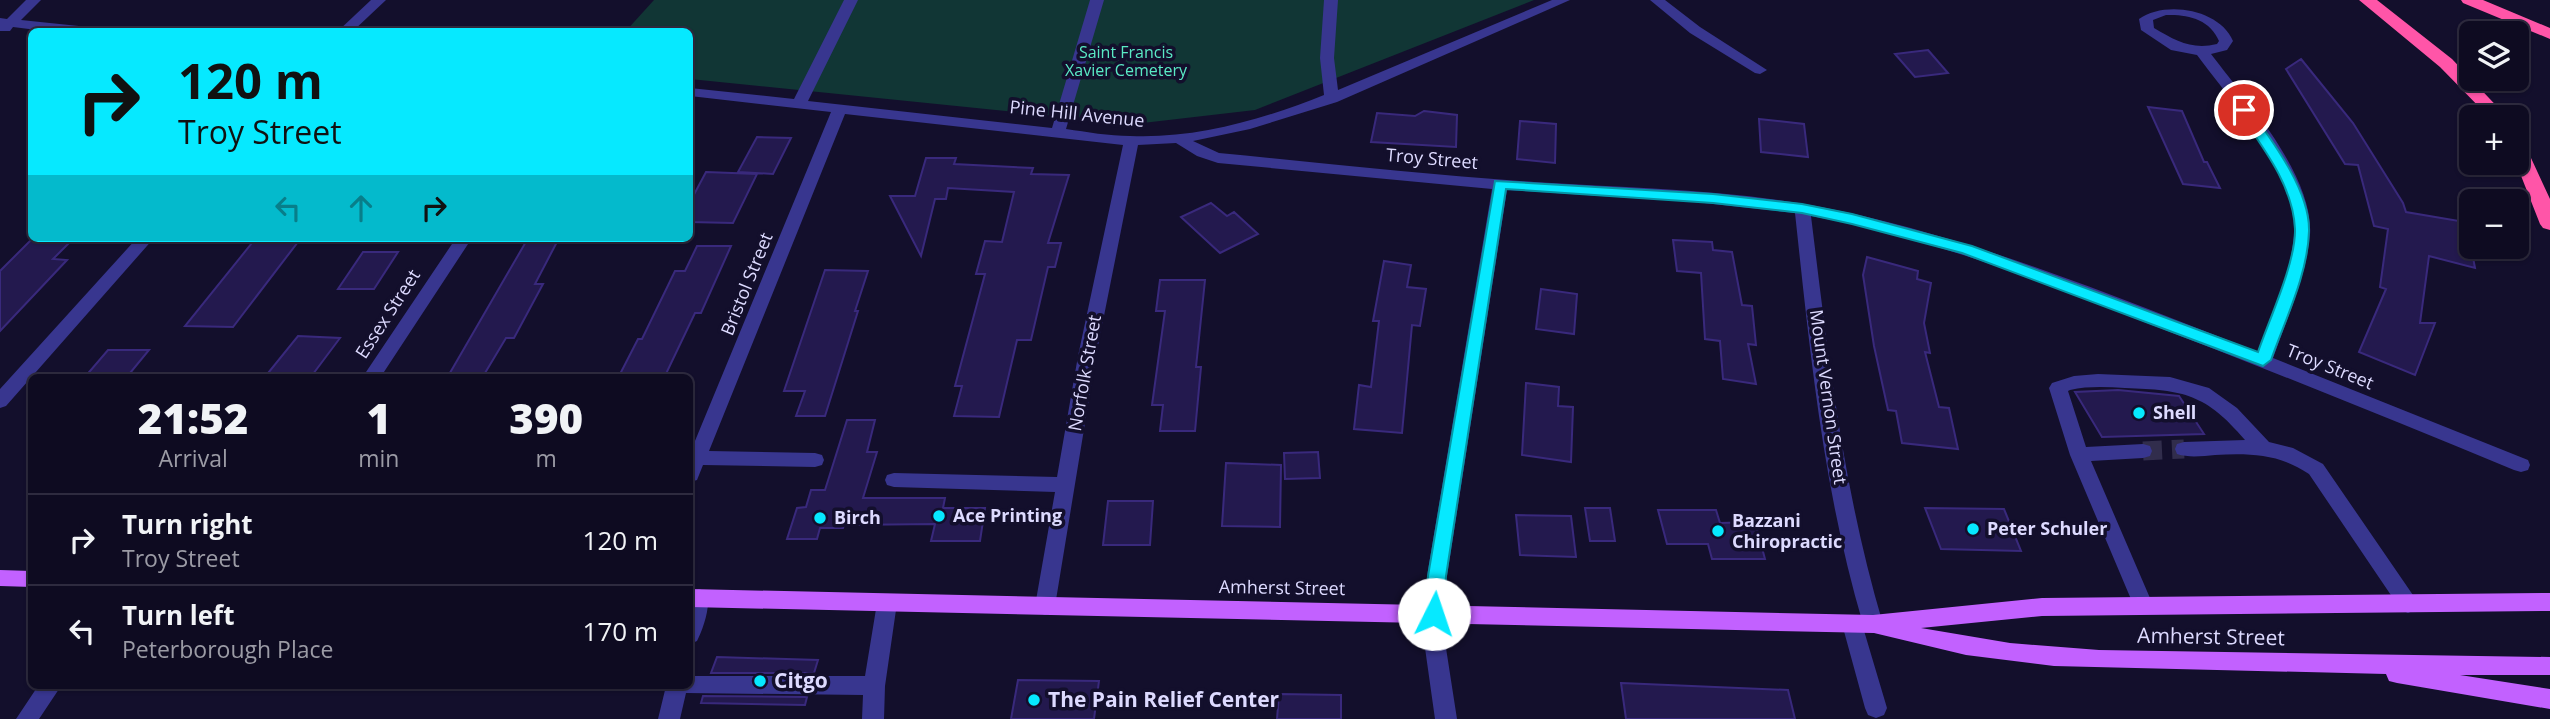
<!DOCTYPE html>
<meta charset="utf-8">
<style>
:root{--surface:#0e0b21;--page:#1c192e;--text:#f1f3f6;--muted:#9b9ba5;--line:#2e2b3f}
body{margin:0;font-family:"Open Sans",sans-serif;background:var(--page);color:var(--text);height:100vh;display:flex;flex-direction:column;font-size:26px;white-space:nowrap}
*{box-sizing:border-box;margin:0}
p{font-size:23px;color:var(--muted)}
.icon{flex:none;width:38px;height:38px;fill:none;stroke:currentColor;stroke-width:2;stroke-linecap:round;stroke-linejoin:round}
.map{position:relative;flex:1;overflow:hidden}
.drawer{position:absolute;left:28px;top:374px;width:665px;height:315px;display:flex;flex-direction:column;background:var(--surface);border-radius:10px;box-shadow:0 2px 5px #0004,0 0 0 2px var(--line)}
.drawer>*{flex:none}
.banner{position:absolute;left:28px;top:28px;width:665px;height:214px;border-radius:10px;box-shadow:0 2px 5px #0004,0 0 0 2px var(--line);background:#06e9ff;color:#111;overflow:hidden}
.tools{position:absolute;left:2459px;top:21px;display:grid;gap:14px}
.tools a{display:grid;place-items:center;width:70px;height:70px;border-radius:10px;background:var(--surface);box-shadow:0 2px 5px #0004,0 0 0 2px var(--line);font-size:35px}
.pin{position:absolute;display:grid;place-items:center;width:60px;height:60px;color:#fff;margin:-30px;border:4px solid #fff;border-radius:50%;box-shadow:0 2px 7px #0007}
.me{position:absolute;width:77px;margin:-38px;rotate:4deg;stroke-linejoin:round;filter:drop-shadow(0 0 5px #0008)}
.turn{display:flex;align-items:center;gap:24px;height:147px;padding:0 35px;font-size:32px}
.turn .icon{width:91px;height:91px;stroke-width:2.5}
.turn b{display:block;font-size:49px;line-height:60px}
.lanes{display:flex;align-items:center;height:66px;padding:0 35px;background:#0003;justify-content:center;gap:35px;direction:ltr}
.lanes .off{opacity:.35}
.eta{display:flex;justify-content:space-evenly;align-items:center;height:119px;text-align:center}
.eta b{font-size:42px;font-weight:800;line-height:49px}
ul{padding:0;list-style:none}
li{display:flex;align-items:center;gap:21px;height:91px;padding:0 35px;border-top:2px solid var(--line)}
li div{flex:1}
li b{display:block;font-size:26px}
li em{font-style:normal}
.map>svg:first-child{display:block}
</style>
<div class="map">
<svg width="2550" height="719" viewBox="0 0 2550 719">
<rect width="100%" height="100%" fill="#130f2c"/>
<path fill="#113635" d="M 654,0 L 1534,0 L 1255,110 L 1134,124 L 690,79 L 690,32 L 625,32 Z"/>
<path fill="#23194e" stroke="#39297c" stroke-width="2" d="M 1928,50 L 1948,73 L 1915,77 L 1895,54 Z
M 2301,59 L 2353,123 L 2403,203 L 2406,212 L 2471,223 L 2471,247 L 2475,268 L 2429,256 L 2420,323 L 2435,323 L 2415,375 L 2359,352 L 2386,289 L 2380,287 L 2388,229 L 2374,226 L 2358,165 L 2345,164 L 2286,69 Z
M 2148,107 L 2182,111 L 2204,162 L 2207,162 L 2220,188 L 2183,184 Z
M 1424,111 L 1457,115 L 1456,147 L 1371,142 L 1377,113 L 1415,116 Z
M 1759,119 L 1804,124 L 1808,157 L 1761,152 Z
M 1520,121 L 1556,124 L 1555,163 L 1517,159 Z
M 757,137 L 791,138 L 773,174 L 738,172 Z
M 926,158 L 956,158 L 954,164 L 1033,168 L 1031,174 L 1069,175 L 1048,243 L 1061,243 L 1055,267 L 1048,267 L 1031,340 L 1017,340 L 999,417 L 954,416 L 962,386 L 955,386 L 985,274 L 976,274 L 985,241 L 1002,242 L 1014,192 L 948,188 L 946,199 L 935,199 L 921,256 L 890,196 L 915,196 Z
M 706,172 L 757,174 L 733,223 L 690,222 L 690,202 Z
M 1211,203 L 1227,216 L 1234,212 L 1258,234 L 1220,253 L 1181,217 Z
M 33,238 L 74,238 L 53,259 L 67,260 L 0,331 L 0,271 Z
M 256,238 L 301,238 L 233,327 L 185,326 Z
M 527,240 L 558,240 L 535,284 L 543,284 L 514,338 L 506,338 L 482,378 L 447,378 Z
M 1673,240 L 1712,242 L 1713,250 L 1732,252 L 1742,305 L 1752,306 L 1756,345 L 1748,344 L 1756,384 L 1723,379 L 1720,341 L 1705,339 L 1701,273 L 1677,271 Z
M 697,246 L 731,246 L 701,313 L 695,313 L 664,378 L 618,378 L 638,339 L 642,339 L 675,271 L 685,271 Z
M 363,252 L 398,252 L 374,289 L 338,289 Z
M 1867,257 L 1918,271 L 1917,279 L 1931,283 L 1924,323 L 1930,353 L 1925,352 L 1939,407 L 1949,408 L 1958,449 L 1902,443 L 1896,411 L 1888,410 L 1874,346 L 1863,275 Z
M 1384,261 L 1411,265 L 1407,287 L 1426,289 L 1420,326 L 1412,325 L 1402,433 L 1354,429 L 1359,385 L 1371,387 L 1379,321 L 1373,321 Z
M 825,270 L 868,271 L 855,311 L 858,311 L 825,416 L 796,416 L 805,391 L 784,391 Z
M 1160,280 L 1205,280 L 1196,367 L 1201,367 L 1195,431 L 1160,431 L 1163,405 L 1152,405 L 1165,311 L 1156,311 Z
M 1541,289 L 1577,294 L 1574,334 L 1536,329 Z
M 298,336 L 340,338 L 310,378 L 264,378 Z
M 108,350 L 149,350 L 126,378 L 84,378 Z
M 1526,383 L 1559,387 L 1558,406 L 1573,407 L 1571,462 L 1522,455 Z
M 2118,390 L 2179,396 L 2204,434 L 2102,437 L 2075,392 Z
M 847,420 L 875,420 L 867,452 L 877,452 L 863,498 L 945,498 L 943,508 L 985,508 L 980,541 L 931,541 L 935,524 L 844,525 L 843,528 L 820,528 L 817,539 L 787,539 L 797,508 L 806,507 L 811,490 L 825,490 Z
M 1318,452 L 1320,478 L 1285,479 L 1284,453 Z
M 1226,463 L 1281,465 L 1280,527 L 1222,526 Z
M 1108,501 L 1153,501 L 1150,545 L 1103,545 Z
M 1585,508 L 1610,508 L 1615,541 L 1590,541 Z
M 1925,508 L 2004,509 L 2021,551 L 1941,549 Z
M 1658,510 L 1716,510 L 1720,523 L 1755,522 L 1765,559 L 1712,559 L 1708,544 L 1667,544 Z
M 1516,515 L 1571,516 L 1576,557 L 1520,555 Z
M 717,657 L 818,660 L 814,673 L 711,673 Z
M 1018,680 L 1099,681 L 1094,719 L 1011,719 Z
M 1621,683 L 1788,690 L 1795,719 L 1626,719 Z
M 1279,694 L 1341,695 L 1341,719 L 1277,719 Z
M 703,696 L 807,697 L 805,705 L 701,703 Z"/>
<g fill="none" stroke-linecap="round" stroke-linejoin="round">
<path stroke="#312d4c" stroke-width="19" stroke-dasharray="19 10" stroke-linecap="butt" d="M 2143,451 L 2184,449"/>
<path fill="#38368f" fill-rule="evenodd" d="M 26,0 L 41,0 L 21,20 L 98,28 L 104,32 L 53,32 L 13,27 L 10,31 L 0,31 L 0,18 L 7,19 Z
M 371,0 L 386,0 L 352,32 L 337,32 Z
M 844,0 L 858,0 L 808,101 L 1052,128 L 1090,0 L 1104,0 L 1066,129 C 1087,132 1109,136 1130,136 C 1196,139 1264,119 1324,95 L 1320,58 L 1324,0 L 1338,0 L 1334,58 L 1338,90 L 1552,0 L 1570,0 L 1337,102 L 1250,129 L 1193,141 L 1219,153 C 1324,163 1429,175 1534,182 C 1628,188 1723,189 1816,206 C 1968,235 2114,296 2258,352 C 2271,314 2292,274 2294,233 C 2297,174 2231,101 2197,55 L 2171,50 L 2141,30 L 2139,19 C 2165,0 2220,9 2233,41 L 2227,50 L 2211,54 C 2245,99 2314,175 2310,235 C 2306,277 2287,318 2273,358 L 2528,460 L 2530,465 L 2528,470 L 2521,472 L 2514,470 C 2390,419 2265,368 2139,320 C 2033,278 1924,236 1811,216 C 1828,354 1843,490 1883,624 L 1880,630 L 1873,633 L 1866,630 L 1863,624 C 1823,489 1810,352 1795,213 L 1695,202 L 1507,190 L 1447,576 L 1446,648 L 1457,719 L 1435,719 L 1425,648 L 1427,576 L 1492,189 L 1218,163 L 1197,156 L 1176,143 L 1138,145 L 1096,356 L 1055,606 L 1052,612 L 1045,615 L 1038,612 L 1035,606 L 1055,492 L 894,487 L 887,485 L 885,480 L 887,475 L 894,473 L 1057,477 L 1078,356 L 1123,145 L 845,114 L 709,451 L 815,453 L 822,455 L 824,460 L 822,465 L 815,467 L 703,465 L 697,480 L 690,482 L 690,453 L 831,112 L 690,96 L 690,88 L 794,99 ZM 2166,15 C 2187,14 2210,19 2219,41 L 2217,44 C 2192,50 2176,41 2154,28 L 2153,20 Z
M 1650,0 L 1665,0 L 1700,27 L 1767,70 L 1760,74 L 1755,73 L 1690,33 Z
M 137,238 L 154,238 L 6,406 L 0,408 L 0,389 Z
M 456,238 L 472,238 L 380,378 L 362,378 Z
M 2098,374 L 2170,377 L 2209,388 L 2237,408 L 2269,442 L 2293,448 L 2323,464 L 2415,598 L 2418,604 L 2415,610 L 2408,613 L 2401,610 L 2309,474 C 2280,454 2250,453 2215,455 C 2203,456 2189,458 2177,454 L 2175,449 L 2177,444 L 2184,442 L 2245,440 C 2206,394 2184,390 2125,388 C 2106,387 2088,386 2070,390 L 2068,391 L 2086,447 L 2143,444 L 2150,446 L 2152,451 L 2150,456 L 2143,458 L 2091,461 L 2153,605 L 2150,611 L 2143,614 L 2136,611 L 2070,455 L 2049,388 L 2052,383 L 2074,376 Z
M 699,589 L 706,592 C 712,604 703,629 697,641 L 690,644 L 690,597 L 692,592 Z
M 887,594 L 894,597 L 897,603 L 885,686 L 884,719 L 862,719 L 863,695 L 686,693 L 680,719 L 658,719 L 666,686 L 690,686 L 690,676 L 865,676 L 877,603 L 880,597 Z
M 1852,615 L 1859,618 L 1862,624 L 1887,708 L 1884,715 L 1876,718 L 1868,715 L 1865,708 L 1842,624 L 1845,618 Z
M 38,686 L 61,686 L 39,719 L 16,719 Z"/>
<path fill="#c261ff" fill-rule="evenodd" d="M 0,570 L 32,571 L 32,587 L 0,586 Z
M 690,589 L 1873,615 L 2042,598 L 2550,593 L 2550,611 L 2042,616 L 1921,628 L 2010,643 L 2099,650 L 2550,657 L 2550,675 L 2460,675 L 2550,689 L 2550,709 L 2397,683 L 2389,681 L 2386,674 L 2054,666 L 1966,655 L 1874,633 L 690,607 Z"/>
<path fill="#ff55a8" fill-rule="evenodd" d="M 2359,0 L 2377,0 L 2452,59 L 2507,117 L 2489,117 L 2440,67 Z
M 2461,0 L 2483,0 L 2550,28 L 2550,39 L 2463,3 Z
M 2516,140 L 2525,145 L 2550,199 L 2550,230 L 2543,228 L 2540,224 L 2516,163 Z"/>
</g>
<path fill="#06e9ff" stroke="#0497a6" stroke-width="2" d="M 2244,106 L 2248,107 C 2271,139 2310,190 2309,231 C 2308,274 2285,320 2271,360 L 2263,366 L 1962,253 L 1852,224 L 1802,213 L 1713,203 L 1506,189 L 1446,576 L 1443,614 L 1441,620 L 1434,622 L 1428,620 L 1425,614 L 1428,576 L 1495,181 L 1713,194 L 1802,204 L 1852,214 L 1972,246 L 2258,352 C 2269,320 2296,262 2295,229 C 2293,184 2261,145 2237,110 Z"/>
<g fill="#06e9ff" stroke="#130f2c" stroke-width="2.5">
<circle cx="2139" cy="413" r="7"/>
<circle cx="939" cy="516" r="7"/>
<circle cx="820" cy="518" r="7"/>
<circle cx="1973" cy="529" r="7"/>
<circle cx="1718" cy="531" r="7"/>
<circle cx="760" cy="681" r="7"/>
<circle cx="1034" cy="700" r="7"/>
</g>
<g text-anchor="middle" stroke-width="7" stroke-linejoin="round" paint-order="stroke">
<g font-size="16" fill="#5aeac5" stroke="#130f2c">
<text x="1126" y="58">Saint Francis<tspan x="1126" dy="18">Xavier Cemetery</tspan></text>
</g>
<g font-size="18" fill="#dddaff" stroke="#130f2c">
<text transform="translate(1077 114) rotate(6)" y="6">Pine Hill Avenue</text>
<text transform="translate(1432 159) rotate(5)" y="6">Troy Street</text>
<text transform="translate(747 284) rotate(-68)" y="6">Bristol Street</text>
<text transform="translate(388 314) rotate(-57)" y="6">Essex Street</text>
<text transform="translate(2330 367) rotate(22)" y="6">Troy Street</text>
<text transform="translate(1085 373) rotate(-80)" y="6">Norfolk Street</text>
<text transform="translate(1828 397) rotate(82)" y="6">Mount Vernon Street</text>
<text transform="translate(1282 588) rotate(1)" y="6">Amherst Street</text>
</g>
<g font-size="18" font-weight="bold" fill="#dddaff" stroke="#130f2c" text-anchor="start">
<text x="2153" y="419">Shell</text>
<text x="953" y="522">Ace Printing</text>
<text x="834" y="524">Birch</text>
<text x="1732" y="527">Bazzani<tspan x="1732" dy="21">Chiropractic</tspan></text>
<text x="1987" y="535">Peter Schuler</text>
</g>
<g font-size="21" fill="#dddaff" stroke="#130f2c">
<text transform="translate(2211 637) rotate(1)" y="7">Amherst Street</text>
</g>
<g font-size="21" font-weight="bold" fill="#dddaff" stroke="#130f2c" text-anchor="start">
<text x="774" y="688">Citgo</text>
<text x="1048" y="707">The Pain Relief Center</text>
</g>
</g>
</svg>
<div class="tools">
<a><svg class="icon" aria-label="layers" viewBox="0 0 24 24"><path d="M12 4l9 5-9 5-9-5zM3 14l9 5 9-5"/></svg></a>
<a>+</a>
<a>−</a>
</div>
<div class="pin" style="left:2244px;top:110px;background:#d93025"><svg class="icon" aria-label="arrive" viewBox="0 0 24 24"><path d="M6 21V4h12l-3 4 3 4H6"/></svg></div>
<svg class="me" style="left:1434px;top:614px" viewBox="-20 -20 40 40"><circle r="19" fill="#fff"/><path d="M0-13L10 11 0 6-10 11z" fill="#06e9ff"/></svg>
<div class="banner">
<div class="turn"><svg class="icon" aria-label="right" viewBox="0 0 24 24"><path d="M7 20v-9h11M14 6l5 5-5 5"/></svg><div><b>120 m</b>Troy Street</div></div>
<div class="lanes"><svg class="icon off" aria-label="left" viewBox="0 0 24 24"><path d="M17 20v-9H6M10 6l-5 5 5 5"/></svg><svg class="icon off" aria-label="ahead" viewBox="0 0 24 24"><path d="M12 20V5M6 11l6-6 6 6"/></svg><svg class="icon" aria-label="right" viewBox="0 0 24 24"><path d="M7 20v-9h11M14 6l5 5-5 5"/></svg></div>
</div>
<section class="drawer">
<div class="eta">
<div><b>21:52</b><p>Arrival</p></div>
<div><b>1</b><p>min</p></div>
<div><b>390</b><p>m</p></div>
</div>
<ul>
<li><svg class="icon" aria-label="right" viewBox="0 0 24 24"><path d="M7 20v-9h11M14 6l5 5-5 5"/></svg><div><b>Turn right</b><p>Troy Street</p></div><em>120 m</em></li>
<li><svg class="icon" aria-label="left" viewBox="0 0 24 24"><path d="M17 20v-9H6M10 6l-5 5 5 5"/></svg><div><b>Turn left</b><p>Peterborough Place</p></div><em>170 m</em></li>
</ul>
</section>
</div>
